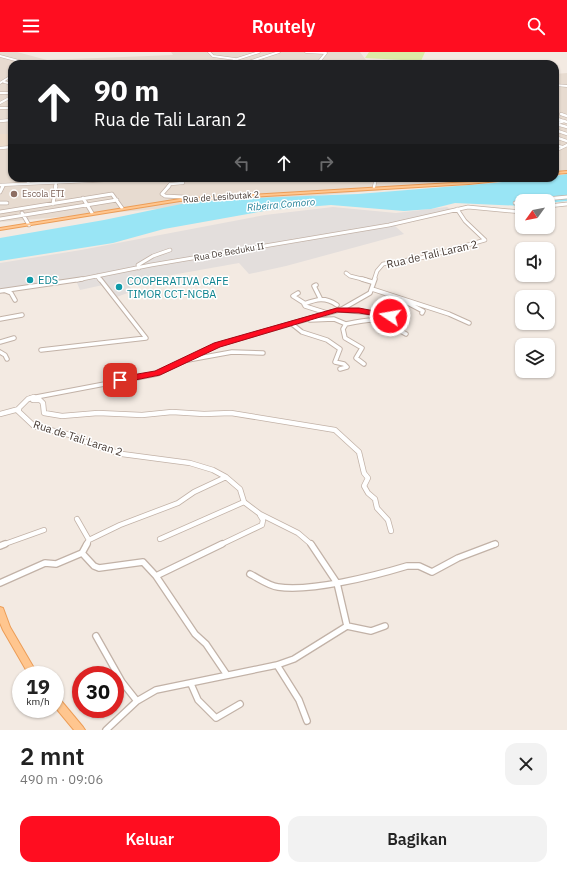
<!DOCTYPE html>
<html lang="id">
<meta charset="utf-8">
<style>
:root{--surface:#fff;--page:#f2f2f2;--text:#222;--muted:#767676;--accent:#ff0d20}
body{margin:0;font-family:"IBM Plex Sans",sans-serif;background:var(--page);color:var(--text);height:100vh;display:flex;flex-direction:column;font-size:15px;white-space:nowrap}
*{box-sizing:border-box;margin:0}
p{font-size:13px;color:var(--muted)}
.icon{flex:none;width:22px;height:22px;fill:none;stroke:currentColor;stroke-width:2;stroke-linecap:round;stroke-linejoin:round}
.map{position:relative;height:678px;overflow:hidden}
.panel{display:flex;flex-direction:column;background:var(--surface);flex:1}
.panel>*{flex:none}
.guide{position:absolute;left:8px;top:8px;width:551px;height:122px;border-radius:12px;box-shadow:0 1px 3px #0004;background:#202124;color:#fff;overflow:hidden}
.needle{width:26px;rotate:237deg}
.controls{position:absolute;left:515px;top:142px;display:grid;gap:8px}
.controls a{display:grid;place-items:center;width:40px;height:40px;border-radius:8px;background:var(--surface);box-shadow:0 1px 3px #0004;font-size:20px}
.speed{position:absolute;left:12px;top:614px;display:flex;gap:8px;font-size:20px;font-weight:700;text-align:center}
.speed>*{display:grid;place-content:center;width:52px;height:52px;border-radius:50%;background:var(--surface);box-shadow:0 1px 3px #0004;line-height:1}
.speed small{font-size:10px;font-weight:400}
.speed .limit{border:6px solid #d22;background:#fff;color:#111}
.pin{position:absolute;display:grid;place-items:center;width:34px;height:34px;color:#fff;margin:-17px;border-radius:8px;box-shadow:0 2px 6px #0006}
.me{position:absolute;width:44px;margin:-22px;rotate:282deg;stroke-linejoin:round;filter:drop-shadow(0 0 3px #0008)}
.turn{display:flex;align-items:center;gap:14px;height:84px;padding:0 20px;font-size:18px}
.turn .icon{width:52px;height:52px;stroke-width:2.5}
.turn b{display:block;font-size:28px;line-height:34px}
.lanes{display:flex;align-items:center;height:38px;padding:0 20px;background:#0003;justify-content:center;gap:20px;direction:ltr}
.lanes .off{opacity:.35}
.round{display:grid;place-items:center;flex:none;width:42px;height:42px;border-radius:12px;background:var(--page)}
.head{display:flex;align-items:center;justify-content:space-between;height:68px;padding:0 20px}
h1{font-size:24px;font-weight:600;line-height:30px}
.primary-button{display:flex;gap:8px;margin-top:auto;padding:8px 20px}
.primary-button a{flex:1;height:46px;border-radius:12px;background:var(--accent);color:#fff;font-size:16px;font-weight:600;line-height:46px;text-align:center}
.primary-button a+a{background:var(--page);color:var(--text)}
header{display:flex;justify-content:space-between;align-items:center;height:52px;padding:0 20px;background:var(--accent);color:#fff;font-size:18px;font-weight:600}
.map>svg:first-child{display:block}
</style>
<header><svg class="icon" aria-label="menu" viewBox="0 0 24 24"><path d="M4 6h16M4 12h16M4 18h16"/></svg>Routely<svg class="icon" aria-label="search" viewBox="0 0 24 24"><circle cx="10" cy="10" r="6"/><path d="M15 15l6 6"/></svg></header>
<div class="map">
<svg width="567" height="678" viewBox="0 0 567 678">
<rect width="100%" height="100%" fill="#f3eae2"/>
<path fill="#e7dbd0" d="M 0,0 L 17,0 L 47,8 L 173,3 L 171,0 L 360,0 L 369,12 L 12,12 L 12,126 L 528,126 L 0,170 Z
M 567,21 L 567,121 L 555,122 L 555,22 Z"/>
<path fill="#eddccb" d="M 0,82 L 12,82 L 12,94 L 0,95 Z"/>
<path fill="#dceba7" d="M 369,0 L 425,0 L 421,9 L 365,6 Z"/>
<path fill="#e3dedc" d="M 333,155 L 396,161 L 447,155 L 454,159 L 395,174 L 404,182 L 286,214 L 249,222 L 239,211 L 127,231 L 133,239 L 114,246 L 103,233 L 80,238 L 75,226 L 0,237 L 0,211 L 81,198 L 265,163 Z"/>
<path fill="#99e5f5" d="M 567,122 L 567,149 L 548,151 L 548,149 L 522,149 L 522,154 L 455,151 L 431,157 L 404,159 L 331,153 L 270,158 L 164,177 L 113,191 L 0,209 L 0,186 L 104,168 L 191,150 L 227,147 L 358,142 L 494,131 L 535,126 L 555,126 L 555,124 Z"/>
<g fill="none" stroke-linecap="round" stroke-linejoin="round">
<g stroke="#c2b2a7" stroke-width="3">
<path id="minor-far5" d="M 209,0 L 213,4 L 235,7
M 306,0 L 326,1 L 317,12
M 240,12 L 234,8 L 259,0
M 242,12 L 279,0
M 257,12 L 263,9
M 4,30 L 12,32
M 0,31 L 8,26
M 555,33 L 567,34
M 0,51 L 11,45
M 0,56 L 12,56"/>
</g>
<g stroke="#c2b2a7" stroke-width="3.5">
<path id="minor-far4" d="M 561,62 L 567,64
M 555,66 L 563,69
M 0,69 L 12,68
M 555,72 L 564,69 L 567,70
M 556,72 L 567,75
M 555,78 L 567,82
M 555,85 L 567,89
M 555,93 L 562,95
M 0,96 L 12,95
M 555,99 L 567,93
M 28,131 L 30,126
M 2,135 L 3,133
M 55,135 L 56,131
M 168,135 L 170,132 L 183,131
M 374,135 L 376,126"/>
</g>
<g stroke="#c2b2a7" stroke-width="4.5">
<path id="minor-far3" d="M 169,134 L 162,142 L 165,144 L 183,145 L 183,148
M 0,140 L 3,134
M 83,146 L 92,161
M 525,149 L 567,145
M 0,151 L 7,151
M 515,151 L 522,150
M 53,152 L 56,134
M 548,154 L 567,152
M 0,160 L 112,142 L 122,156
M 22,161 L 29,173
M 0,167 L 117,148
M 139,216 L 138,213 L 153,204 L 170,198
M 346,221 L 350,224 L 366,228
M 97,224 L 100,228
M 77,228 L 151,213 L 389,173 L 468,155 L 522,160
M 374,228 L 377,219 L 383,212 L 426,205 L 485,188 L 465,169 L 457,157"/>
</g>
<g stroke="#c2b2a7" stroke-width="5.5">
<path id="minor-far2" d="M 362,227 L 372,230
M 316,233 L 314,234 L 320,246
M 372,237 L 449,262 L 469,271
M 0,239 L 82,227
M 6,239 L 11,241 L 15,248
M 298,241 L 293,244 L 304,251 L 305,254 L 327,261
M 402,248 L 423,259 L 422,261
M 304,252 C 317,247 325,245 337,253
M 341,258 L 385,262 L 405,273
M 0,267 L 22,263
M 310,268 L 334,267 L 346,272 L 343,277 L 345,286 L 362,296 L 356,306 L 364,312
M 292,272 L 302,280 L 327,288 L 340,297 L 335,310 L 344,312 L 347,315 L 340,317
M 346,272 C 379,265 377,266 406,282
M 0,290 L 14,286
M 41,298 L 146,286 L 100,227
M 0,300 L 5,303 L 7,307
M 188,308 L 232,300 L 263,301
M 31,346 L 157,322 L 217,293 L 342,257 L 370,241 L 375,227"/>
</g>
<g stroke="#c2b2a7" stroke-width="6">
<path id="minor-far1" d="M 34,345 L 28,347 L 17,358 L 34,374 L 74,384 L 92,393 L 122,402 L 190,411 L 213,418 L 226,425 L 240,437 L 244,450 L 260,462 L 298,481 L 312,493
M 33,348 L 40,348 L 43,351 L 44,361 L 62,364 L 98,361 L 142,363 L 172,360 L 204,362 L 231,361 L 335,378 L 359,400 L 364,421 L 368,426 L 364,434 L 368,441 L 375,447 L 377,456 L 388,468 L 391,479
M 0,362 L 19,357
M 77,467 L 89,488
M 160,487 L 244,450
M 2,493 L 44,478
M 86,493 L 89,488 L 120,473 L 178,451 L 194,440 L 226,425
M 220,493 L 262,473 L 263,468 L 260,463
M 492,493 L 496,492"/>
</g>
<g stroke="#c2b2a7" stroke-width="8">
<path id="minor" d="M 0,494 L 5,492
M 82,501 L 87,492
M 250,522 C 258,526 269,534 278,535 C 311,540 374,524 407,514 L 419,514 L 432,520 L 458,506 L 495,492
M 156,524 L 222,492
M 0,531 L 45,511 L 56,512 L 82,501 L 94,514 L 99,516 L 143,510 L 156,524 L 195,582 L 206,592 L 227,623
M 347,574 L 371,579 L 385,574
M 96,584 L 122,630 L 137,649
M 277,613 L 299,648 L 307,669
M 191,632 L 198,648 L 216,666 L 240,652
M 106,678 L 137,649 L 156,638 L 277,613 L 294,607 L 347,574 L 337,531 L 311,492"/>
</g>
<g stroke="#c2b2a7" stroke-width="3">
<path id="tertiary-far1" d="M 0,4 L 30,12
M 0,41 L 12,41"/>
</g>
<g stroke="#c2b2a7" stroke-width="3.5">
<path id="tertiary" d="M 0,133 L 153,126"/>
</g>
<g stroke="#ec9d57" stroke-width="2">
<path id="primary" d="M 567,119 L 567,121 L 555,122 L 555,120 Z
M 506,126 L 519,126 L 517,127 L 469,132 L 180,149 L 0,178 L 0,176 L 180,147 L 469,130 Z
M 0,555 L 3,556 L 10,575 L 38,623 L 29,623 L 3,578 L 0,571 Z
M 55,644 L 58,645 L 83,675 L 85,678 L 74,678 L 55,655 Z"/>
</g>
<use href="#minor-far5" stroke="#fff" stroke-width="2"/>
<use href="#minor-far4" stroke="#fff" stroke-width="2.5"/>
<use href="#minor-far3" stroke="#fff" stroke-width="3"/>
<use href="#minor-far2" stroke="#fff" stroke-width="3.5"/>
<use href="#minor-far1" stroke="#fff" stroke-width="4.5"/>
<use href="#minor" stroke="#fff" stroke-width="5.5"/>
<use href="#tertiary-far1" stroke="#fff" stroke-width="2"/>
<use href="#tertiary" stroke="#fff" stroke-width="2.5"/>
<use href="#primary" fill="#ffc68f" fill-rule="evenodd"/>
</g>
<path fill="#ff0d20" stroke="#a60815" d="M 337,256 L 359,256 L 390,262 L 394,264 L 390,266 L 359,261 L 337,260 L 220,295 L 160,323 L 120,331 L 115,328 L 120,325 L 155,319 L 214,291 Z"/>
<circle fill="#8d6e63" stroke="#fff" stroke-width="1.5" cx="14" cy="142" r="4"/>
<g fill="#0f9aa8" stroke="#fff" stroke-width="1.5">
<circle cx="30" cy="228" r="4"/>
<circle cx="119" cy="235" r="4"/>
</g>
<g text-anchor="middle" stroke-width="3" stroke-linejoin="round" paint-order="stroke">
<g font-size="9" fill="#785e54" stroke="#fff" text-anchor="start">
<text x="22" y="145">Escola ETI</text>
</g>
<g font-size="9" fill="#453932" stroke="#fff">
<text transform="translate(221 145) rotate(-4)" y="3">Rua de Lesibutak 2</text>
<text transform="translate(229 200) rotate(-10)" y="3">Rua De Beduku II</text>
</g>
<g font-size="10" font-style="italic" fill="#207f97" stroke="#fff">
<text transform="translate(281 152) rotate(-5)" y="4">Ribeira Comoro</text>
</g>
<g font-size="11" fill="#453932" stroke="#fff">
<text transform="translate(432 202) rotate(-13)" y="4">Rua de Tali Laran 2</text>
<text transform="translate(78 386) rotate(18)" y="4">Rua de Tali Laran 2</text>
</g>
<g font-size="11" fill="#0d838f" stroke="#fff" text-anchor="start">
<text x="38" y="232">EDS</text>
<text x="127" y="233">COOPERATIVA CAFE<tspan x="127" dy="13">TIMOR CCT-NCBA</tspan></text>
</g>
</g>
</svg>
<div class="controls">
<a><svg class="needle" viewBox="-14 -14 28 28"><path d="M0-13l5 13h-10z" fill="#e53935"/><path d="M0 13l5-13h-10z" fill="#767676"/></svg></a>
<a><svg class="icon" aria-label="sound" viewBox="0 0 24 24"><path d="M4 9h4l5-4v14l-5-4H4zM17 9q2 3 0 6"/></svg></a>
<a><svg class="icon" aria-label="search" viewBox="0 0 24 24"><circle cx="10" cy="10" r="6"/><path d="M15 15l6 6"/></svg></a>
<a><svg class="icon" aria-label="layers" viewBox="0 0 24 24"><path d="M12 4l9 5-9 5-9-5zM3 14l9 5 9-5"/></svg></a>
</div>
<div class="speed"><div>19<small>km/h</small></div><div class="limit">30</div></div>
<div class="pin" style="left:120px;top:328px;background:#d93025"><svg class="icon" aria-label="arrive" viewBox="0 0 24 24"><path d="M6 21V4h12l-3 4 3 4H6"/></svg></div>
<svg class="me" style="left:390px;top:264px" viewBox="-20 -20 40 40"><circle r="17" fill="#ff0d20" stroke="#fff" stroke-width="3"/><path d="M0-11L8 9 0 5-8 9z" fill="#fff"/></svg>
<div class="guide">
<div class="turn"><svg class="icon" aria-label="ahead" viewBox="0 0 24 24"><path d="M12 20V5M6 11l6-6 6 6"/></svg><div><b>90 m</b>Rua de Tali Laran 2</div></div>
<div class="lanes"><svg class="icon off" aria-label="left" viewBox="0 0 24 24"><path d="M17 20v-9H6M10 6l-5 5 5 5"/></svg><svg class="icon" aria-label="ahead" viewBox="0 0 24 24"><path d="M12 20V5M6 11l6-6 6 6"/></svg><svg class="icon off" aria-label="right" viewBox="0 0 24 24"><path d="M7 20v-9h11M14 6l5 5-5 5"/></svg></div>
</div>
</div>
<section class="panel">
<div class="head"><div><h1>2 mnt</h1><p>490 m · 09:06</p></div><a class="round"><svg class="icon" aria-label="close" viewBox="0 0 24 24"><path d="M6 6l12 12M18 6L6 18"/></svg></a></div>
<div class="primary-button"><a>Keluar</a><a>Bagikan</a></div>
</section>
